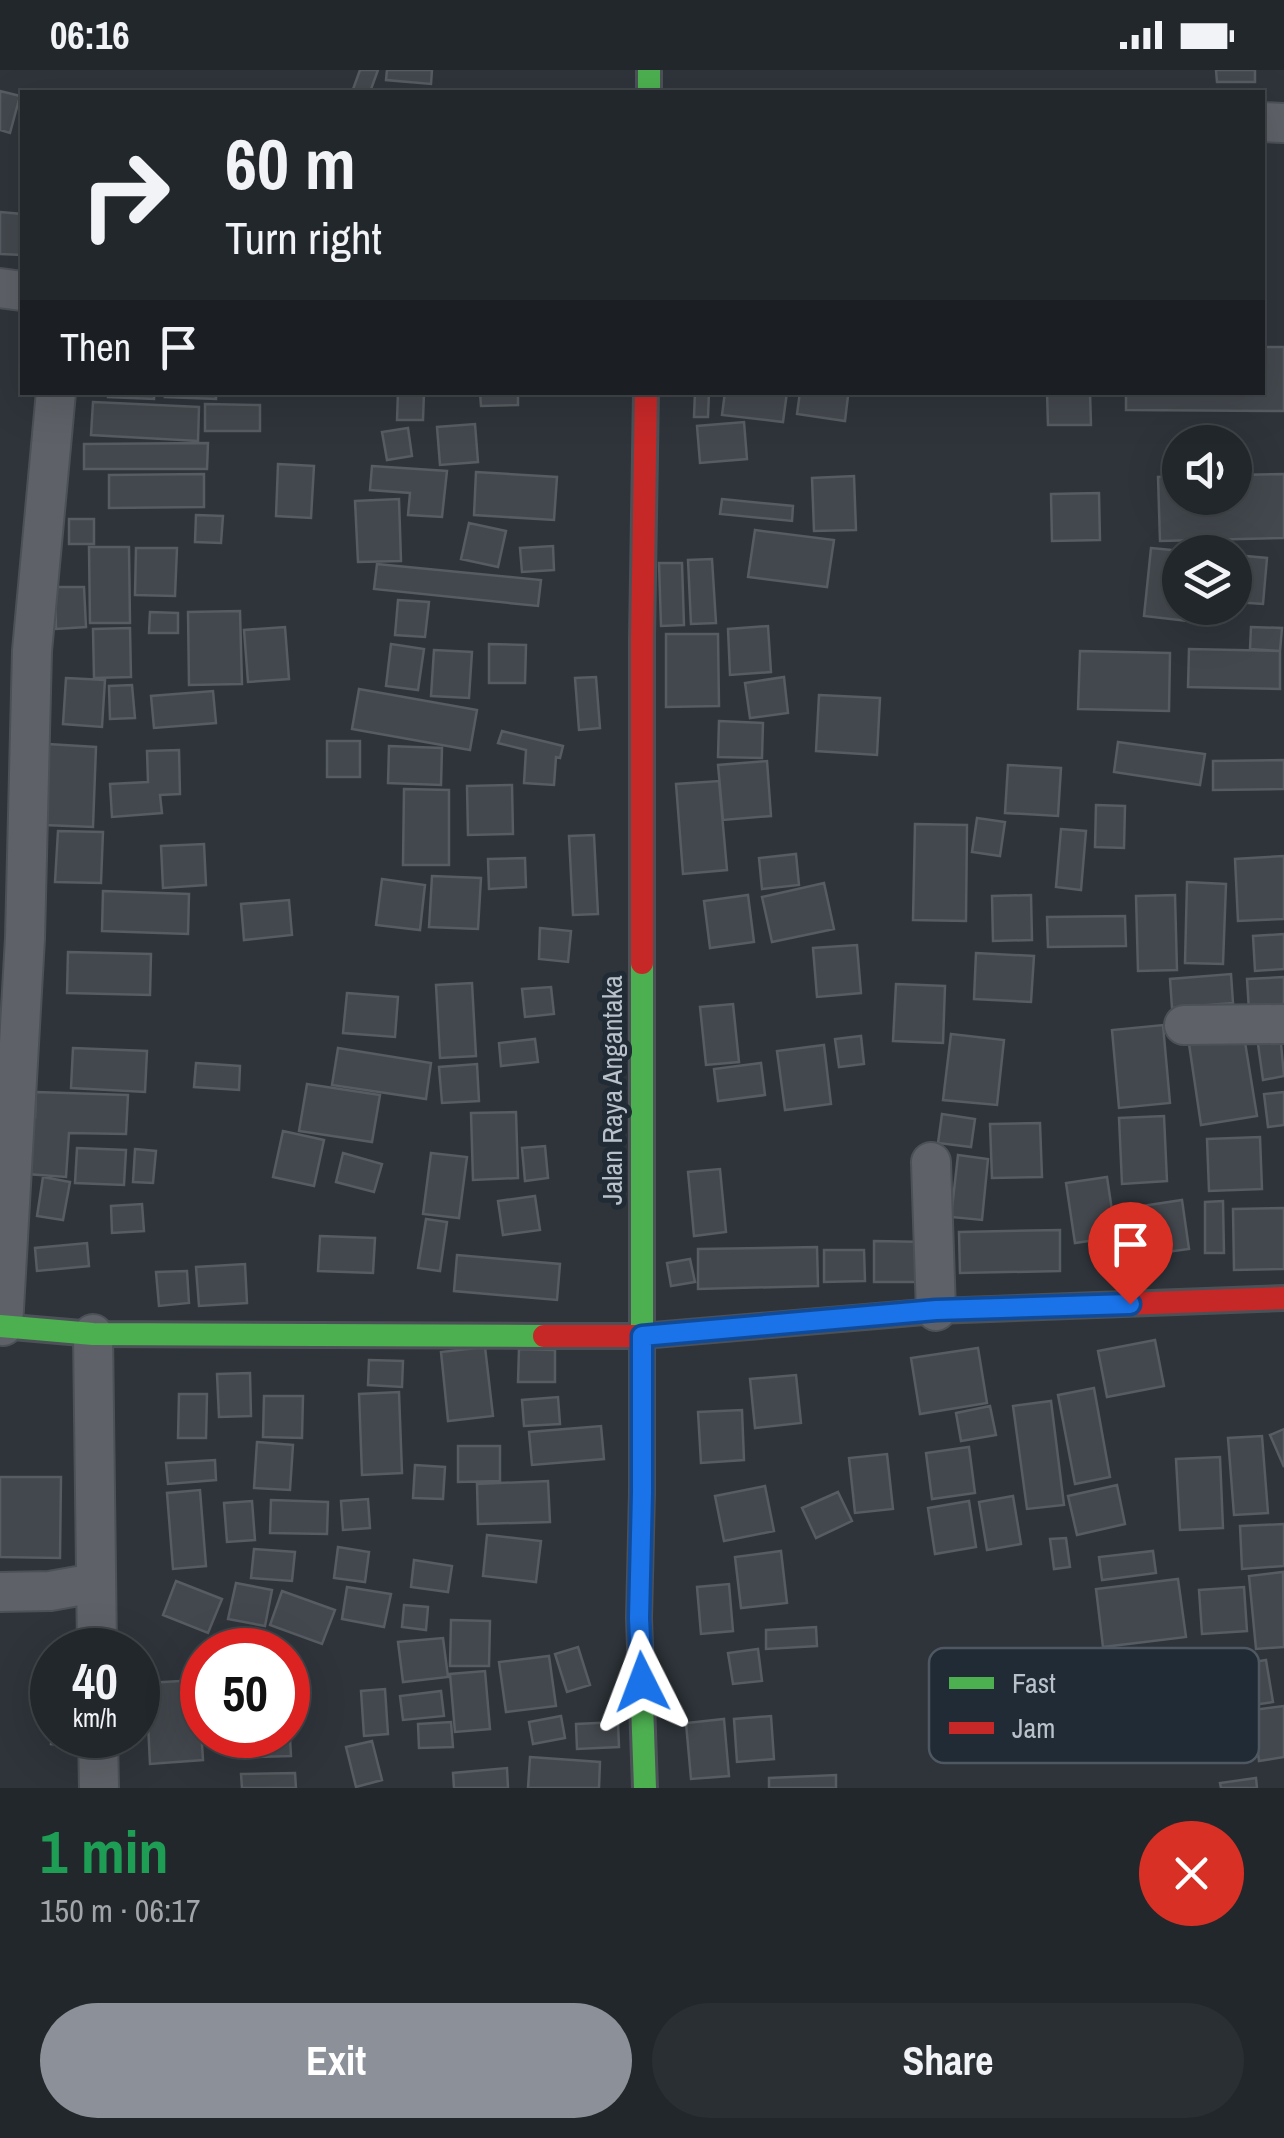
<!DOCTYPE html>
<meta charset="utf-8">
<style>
:root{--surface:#22272c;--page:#2a2f34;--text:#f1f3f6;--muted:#a2a5a9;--line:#3f4448;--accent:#8c9099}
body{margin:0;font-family:"Archivo Narrow",sans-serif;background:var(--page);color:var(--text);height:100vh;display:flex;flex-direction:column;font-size:38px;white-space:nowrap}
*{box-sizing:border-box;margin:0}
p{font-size:32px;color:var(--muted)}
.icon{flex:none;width:55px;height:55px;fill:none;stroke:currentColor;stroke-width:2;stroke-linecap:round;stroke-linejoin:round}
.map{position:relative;height:1718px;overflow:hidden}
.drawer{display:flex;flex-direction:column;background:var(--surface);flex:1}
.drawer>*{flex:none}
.hud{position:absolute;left:20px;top:20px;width:1245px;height:305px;border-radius:0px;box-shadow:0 10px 40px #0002,0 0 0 2px var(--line);background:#22272c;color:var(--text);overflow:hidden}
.tools{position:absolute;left:1162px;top:355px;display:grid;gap:20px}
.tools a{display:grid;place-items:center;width:90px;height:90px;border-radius:50%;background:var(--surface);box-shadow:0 10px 40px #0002,0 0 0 2px var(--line);font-size:50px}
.speed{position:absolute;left:30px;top:1558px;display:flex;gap:20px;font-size:50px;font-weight:700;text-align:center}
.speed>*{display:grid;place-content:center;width:130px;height:130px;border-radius:50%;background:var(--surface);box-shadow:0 10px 40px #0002,0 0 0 2px var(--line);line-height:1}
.speed small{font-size:25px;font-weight:400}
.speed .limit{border:15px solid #d22;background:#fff;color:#111}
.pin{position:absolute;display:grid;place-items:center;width:85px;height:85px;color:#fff;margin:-102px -42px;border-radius:50% 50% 50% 0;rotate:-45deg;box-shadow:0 0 10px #0007}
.pin .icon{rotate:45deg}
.me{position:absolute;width:110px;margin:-55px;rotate:357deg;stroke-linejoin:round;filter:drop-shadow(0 0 8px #0008)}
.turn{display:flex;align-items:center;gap:35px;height:210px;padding:0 40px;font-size:45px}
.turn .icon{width:130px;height:130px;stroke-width:2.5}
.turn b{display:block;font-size:70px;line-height:85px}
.then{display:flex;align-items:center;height:95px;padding:0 40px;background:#0003;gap:20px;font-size:38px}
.round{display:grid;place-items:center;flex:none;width:105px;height:105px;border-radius:52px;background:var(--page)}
.headline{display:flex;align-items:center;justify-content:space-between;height:170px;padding:0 40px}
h1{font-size:60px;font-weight:800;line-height:75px;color:#1e9e55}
.primary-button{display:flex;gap:20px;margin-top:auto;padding:20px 40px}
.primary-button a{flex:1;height:115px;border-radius:60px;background:var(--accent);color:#fff;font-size:40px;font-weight:800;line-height:115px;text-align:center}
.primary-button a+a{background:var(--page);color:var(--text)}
.status{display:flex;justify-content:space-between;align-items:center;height:70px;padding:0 50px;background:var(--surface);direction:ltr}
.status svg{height:28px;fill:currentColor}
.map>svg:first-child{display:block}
</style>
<div class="status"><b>06:16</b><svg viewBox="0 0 49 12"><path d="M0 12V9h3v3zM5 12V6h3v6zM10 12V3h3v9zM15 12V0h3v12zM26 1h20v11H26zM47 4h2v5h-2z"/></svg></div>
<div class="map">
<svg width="1284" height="1718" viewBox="0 0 1284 1718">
<rect width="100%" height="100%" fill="#2e343a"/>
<path fill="#43484e" stroke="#565c61" stroke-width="2.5" d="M 360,0 L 378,0 L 370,22 L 352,22 Z
M 387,0 L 432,0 L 431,14 L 386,10 Z
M 1216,0 L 1255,0 L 1255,12 L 1217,12 Z
M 0,21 L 20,26 L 10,63 L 0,60 Z
M 0,142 L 22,144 L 22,185 L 0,184 Z
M 1262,277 L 1284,277 L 1284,341 L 1126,340 L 1126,322 L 1262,322 Z
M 108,322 L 154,322 L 154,329 L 108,327 Z
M 166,322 L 216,322 L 216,329 L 165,327 Z
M 398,322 L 424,322 L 423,350 L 397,350 Z
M 480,322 L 518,322 L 518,335 L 481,336 Z
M 695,322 L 709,322 L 708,347 L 694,347 Z
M 725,322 L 787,322 L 783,352 L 722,345 Z
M 800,322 L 822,322 L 848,326 L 845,351 L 797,344 Z
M 1047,322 L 1090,322 L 1091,355 L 1048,355 Z
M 93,332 L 199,337 L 198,371 L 91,365 Z
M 205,334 L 260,335 L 260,361 L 205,361 Z
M 744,352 L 747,389 L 700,393 L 697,356 Z
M 475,354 L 478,392 L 440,395 L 437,357 Z
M 408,358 L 412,386 L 387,390 L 382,362 Z
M 208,373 L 207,399 L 84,399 L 84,374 Z
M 278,394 L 314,396 L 311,448 L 276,446 Z
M 372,396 L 447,401 L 442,447 L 408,445 L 410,423 L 370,420 Z
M 476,402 L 557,407 L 554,450 L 474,445 Z
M 204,404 L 204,437 L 109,438 L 109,405 Z
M 1284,404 L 1284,468 L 1160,471 L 1158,407 L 1180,406 L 1180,428 L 1235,428 L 1235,405 Z
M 854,406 L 856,460 L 814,461 L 812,408 Z
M 1099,423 L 1100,470 L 1052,471 L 1051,424 Z
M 399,429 L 401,491 L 358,492 L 355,431 Z
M 722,429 L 793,436 L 792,451 L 720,444 Z
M 196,445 L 223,446 L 221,473 L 195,472 Z
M 69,449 L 94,449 L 94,474 L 69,474 Z
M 469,453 L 506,461 L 498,497 L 461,489 Z
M 755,460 L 834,470 L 827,517 L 748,507 Z
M 553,476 L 554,500 L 522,502 L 520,478 Z
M 89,477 L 129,477 L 130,553 L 90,553 Z
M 136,478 L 177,478 L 175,526 L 135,525 Z
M 1151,478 L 1193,482 L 1180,482 L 1180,538 L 1198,538 L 1197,552 L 1144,546 Z
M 1235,485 L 1267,488 L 1263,534 L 1235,532 Z
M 712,489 L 716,553 L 691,554 L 688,490 Z
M 659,493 L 682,493 L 684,555 L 661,556 Z
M 377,494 L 541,510 L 538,536 L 374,519 Z
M 55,517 L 84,517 L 86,557 L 56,559 Z
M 398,530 L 429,532 L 425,567 L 395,565 Z
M 240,541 L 242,614 L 189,615 L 188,542 Z
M 150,542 L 178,543 L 178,563 L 149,563 Z
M 768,556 L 771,602 L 730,605 L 728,559 Z
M 285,557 L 289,609 L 248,612 L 244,560 Z
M 1251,557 L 1282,558 L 1280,581 L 1250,579 Z
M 130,558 L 131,607 L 94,608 L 93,559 Z
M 666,564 L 718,564 L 719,636 L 666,637 Z
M 391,574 L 424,579 L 418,620 L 386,616 Z
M 489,574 L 526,575 L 525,613 L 489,613 Z
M 1189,579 L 1280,581 L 1280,619 L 1188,617 Z
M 434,580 L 472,582 L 469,628 L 431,626 Z
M 1080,581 L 1170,583 L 1169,641 L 1078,639 Z
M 596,607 L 600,658 L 579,660 L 575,608 Z
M 784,607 L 788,643 L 750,648 L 745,613 Z
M 66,608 L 105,610 L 102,657 L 63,654 Z
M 132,615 L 135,648 L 110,649 L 109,616 Z
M 359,619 L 477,640 L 470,680 L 352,659 Z
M 213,621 L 216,653 L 154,658 L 151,626 Z
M 819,625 L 880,628 L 877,685 L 816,681 Z
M 719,651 L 763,653 L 762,688 L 718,687 Z
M 502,661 L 563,676 L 560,688 L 556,687 L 554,715 L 524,713 L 526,680 L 498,673 Z
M 327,671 L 360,671 L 360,707 L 327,707 Z
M 1118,672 L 1205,684 L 1200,715 L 1114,702 Z
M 48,674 L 96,677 L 93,757 L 44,755 Z
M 389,676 L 442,678 L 441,715 L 388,713 Z
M 179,680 L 180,724 L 160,725 L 162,743 L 112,747 L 110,714 L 148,712 L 147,681 Z
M 1284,690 L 1284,719 L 1213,720 L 1213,691 Z
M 767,691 L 771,746 L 723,750 L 718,695 Z
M 1008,695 L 1061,698 L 1058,746 L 1005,743 Z
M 719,711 L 727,800 L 683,804 L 676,714 Z
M 512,715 L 513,764 L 468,765 L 467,716 Z
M 404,719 L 449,720 L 449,795 L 403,795 Z
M 1096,735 L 1125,736 L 1124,778 L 1095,777 Z
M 977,748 L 1005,752 L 1000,786 L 972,782 Z
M 915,754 L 967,755 L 966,851 L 913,850 Z
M 1061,759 L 1086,761 L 1081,820 L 1056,817 Z
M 58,761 L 103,762 L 101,813 L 55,812 Z
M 594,765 L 598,844 L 573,845 L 569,766 Z
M 204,774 L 206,815 L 163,818 L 161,776 Z
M 796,784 L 799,815 L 762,819 L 759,788 Z
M 1284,786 L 1284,849 L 1238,851 L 1235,789 Z
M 525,788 L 526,817 L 489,819 L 488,789 Z
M 432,806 L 481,808 L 478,859 L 429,857 Z
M 382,809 L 425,815 L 420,860 L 376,855 Z
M 1187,812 L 1226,814 L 1223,894 L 1185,893 Z
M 824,813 L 834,859 L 772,872 L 762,827 Z
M 103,821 L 189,824 L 188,864 L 102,861 Z
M 748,825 L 754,872 L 710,878 L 704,831 Z
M 1031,825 L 1032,870 L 993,871 L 992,826 Z
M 1175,825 L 1177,900 L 1138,901 L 1136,826 Z
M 289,830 L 292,865 L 244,870 L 241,834 Z
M 1125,846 L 1126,876 L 1048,877 L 1047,847 Z
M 540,858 L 571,861 L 568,892 L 539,889 Z
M 1284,864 L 1284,899 L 1255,901 L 1253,866 Z
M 857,875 L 861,923 L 817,927 L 813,878 Z
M 68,882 L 151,884 L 150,925 L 67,923 Z
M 976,883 L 1034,886 L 1031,932 L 974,929 Z
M 1231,904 L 1233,933 L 1172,938 L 1170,909 Z
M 1284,907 L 1284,939 L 1249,941 L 1247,909 Z
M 472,913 L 476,986 L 440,988 L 436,915 Z
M 896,914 L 945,916 L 943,973 L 893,971 Z
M 551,917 L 554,944 L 525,947 L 522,919 Z
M 347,923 L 398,927 L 395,967 L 343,963 Z
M 733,934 L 739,992 L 706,995 L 700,937 Z
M 1163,955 L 1170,1033 L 1119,1038 L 1112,960 Z
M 1280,963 L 1284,1006 L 1263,1010 L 1257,967 Z
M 951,964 L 1004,970 L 997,1035 L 943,1030 Z
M 861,966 L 864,994 L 839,997 L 835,969 Z
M 1244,966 L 1257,1046 L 1201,1055 L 1189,974 Z
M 535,969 L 538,992 L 501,996 L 499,973 Z
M 824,975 L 831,1034 L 785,1040 L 777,981 Z
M 73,978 L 147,981 L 145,1022 L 71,1018 Z
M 338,978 L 431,993 L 426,1029 L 332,1015 Z
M 196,993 L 240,996 L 239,1020 L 194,1017 Z
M 761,993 L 765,1025 L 718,1031 L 714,999 Z
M 477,994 L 479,1031 L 442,1033 L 439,997 Z
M 307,1014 L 380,1025 L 372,1072 L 299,1061 Z
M 36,1022 L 128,1025 L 126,1064 L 69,1063 L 66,1107 L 27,1104 L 32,1047 L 35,1047 Z
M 1284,1022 L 1284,1055 L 1268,1057 L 1264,1024 Z
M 516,1042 L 518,1108 L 473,1110 L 471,1043 Z
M 942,1044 L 975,1049 L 971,1077 L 938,1073 Z
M 1164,1046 L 1167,1111 L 1122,1114 L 1119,1048 Z
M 1040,1053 L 1042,1107 L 992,1108 L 990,1054 Z
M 283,1061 L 324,1070 L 314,1116 L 273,1107 Z
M 1260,1067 L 1262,1119 L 1209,1121 L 1207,1069 Z
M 545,1076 L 548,1108 L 525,1111 L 522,1078 Z
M 77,1078 L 126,1080 L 124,1115 L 75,1113 Z
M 135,1079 L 156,1081 L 153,1113 L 133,1112 Z
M 343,1083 L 382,1094 L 374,1122 L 336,1112 Z
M 431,1083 L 467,1087 L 459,1148 L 423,1144 Z
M 958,1085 L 988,1089 L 982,1150 L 951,1147 Z
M 720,1099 L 726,1162 L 694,1166 L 688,1102 Z
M 43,1107 L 70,1112 L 63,1150 L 37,1146 Z
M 1107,1107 L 1116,1167 L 1075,1173 L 1066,1113 Z
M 535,1126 L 540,1160 L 503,1165 L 498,1131 Z
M 1182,1130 L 1189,1179 L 1129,1187 L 1122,1139 Z
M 1223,1131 L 1224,1183 L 1205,1183 L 1205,1132 Z
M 142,1134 L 144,1161 L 112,1163 L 111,1136 Z
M 1284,1138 L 1284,1199 L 1234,1200 L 1233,1139 Z
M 426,1149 L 447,1152 L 440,1201 L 418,1198 Z
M 1060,1160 L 1060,1201 L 960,1203 L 959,1162 Z
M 320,1166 L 375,1168 L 373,1203 L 318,1201 Z
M 874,1171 L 928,1172 L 928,1212 L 874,1212 Z
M 87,1173 L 89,1196 L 37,1201 L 35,1178 Z
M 817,1177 L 818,1216 L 698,1219 L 698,1179 Z
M 824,1180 L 864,1180 L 865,1211 L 824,1212 Z
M 457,1185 L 560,1194 L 557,1230 L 454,1221 Z
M 690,1189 L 695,1212 L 671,1216 L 667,1193 Z
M 245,1194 L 247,1233 L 199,1236 L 196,1197 Z
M 187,1201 L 189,1233 L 159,1236 L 156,1202 Z
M 1155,1270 L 1164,1316 L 1107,1327 L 1098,1281 Z
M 485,1277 L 493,1346 L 448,1351 L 441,1282 Z
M 978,1278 L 987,1333 L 920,1344 L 911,1288 Z
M 519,1279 L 555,1280 L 555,1312 L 518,1312 Z
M 369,1290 L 403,1291 L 402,1317 L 368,1315 Z
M 250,1303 L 251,1346 L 219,1347 L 217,1304 Z
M 796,1305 L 801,1353 L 755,1358 L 750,1309 Z
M 1094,1318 L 1110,1407 L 1075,1414 L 1058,1325 Z
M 399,1322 L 402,1403 L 362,1405 L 359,1324 Z
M 179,1324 L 207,1324 L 206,1368 L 178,1368 Z
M 264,1326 L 303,1326 L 302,1368 L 263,1367 Z
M 558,1327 L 560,1354 L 524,1356 L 522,1330 Z
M 1051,1331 L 1064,1435 L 1027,1439 L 1013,1336 Z
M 990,1336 L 996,1365 L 961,1371 L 956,1343 Z
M 742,1340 L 744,1390 L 701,1393 L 698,1342 Z
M 601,1356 L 604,1389 L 532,1395 L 529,1362 Z
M 1284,1359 L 1284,1397 L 1270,1365 Z
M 1262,1366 L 1268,1443 L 1234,1445 L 1228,1368 Z
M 257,1372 L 293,1375 L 290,1420 L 254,1418 Z
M 458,1376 L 500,1376 L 500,1411 L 458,1412 Z
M 969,1377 L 975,1423 L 932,1429 L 926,1383 Z
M 887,1384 L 893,1439 L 855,1443 L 849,1388 Z
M 1220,1387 L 1223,1458 L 1180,1460 L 1176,1389 Z
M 215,1390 L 216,1410 L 168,1414 L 166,1393 Z
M 415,1395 L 445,1397 L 443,1429 L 413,1428 Z
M 0,1407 L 61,1407 L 60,1488 L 0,1487 Z
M 548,1411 L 550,1452 L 478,1454 L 477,1414 Z
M 1117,1415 L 1125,1454 L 1077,1465 L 1068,1426 Z
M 765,1416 L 774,1461 L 724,1471 L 715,1426 Z
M 200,1420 L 206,1496 L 173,1499 L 167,1423 Z
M 838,1422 L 852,1451 L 816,1468 L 802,1438 Z
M 1013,1426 L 1021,1474 L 987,1480 L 979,1432 Z
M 368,1429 L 370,1458 L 343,1460 L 341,1431 Z
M 271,1430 L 328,1432 L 327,1464 L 270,1463 Z
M 252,1431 L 255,1470 L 227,1472 L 224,1433 Z
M 969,1431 L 976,1477 L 935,1484 L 928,1438 Z
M 1284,1454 L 1284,1496 L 1242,1499 L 1240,1456 Z
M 487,1465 L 541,1471 L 536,1512 L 483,1506 Z
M 1066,1468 L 1070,1497 L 1054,1499 L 1050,1469 Z
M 338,1477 L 369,1482 L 365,1512 L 334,1508 Z
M 254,1479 L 295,1482 L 292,1511 L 251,1508 Z
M 781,1481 L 787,1533 L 741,1538 L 735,1487 Z
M 1153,1481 L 1156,1503 L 1102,1510 L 1099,1487 Z
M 414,1490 L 452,1496 L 448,1522 L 411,1517 Z
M 1283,1502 L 1284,1577 L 1256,1579 L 1249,1506 Z
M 1178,1509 L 1186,1567 L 1103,1577 L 1096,1519 Z
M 176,1511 L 222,1529 L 208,1563 L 163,1545 Z
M 236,1513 L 272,1520 L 265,1556 L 228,1549 Z
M 729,1514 L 733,1561 L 701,1564 L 697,1517 Z
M 347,1517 L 391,1524 L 384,1557 L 342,1549 Z
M 1244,1517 L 1247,1561 L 1202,1564 L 1199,1520 Z
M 282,1521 L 335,1540 L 322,1574 L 270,1555 Z
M 404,1535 L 428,1537 L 426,1560 L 402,1557 Z
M 451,1550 L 490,1551 L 489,1596 L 450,1596 Z
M 816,1557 L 817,1576 L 766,1579 L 766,1560 Z
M 443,1568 L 448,1607 L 403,1612 L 398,1572 Z
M 578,1577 L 590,1615 L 567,1622 L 555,1584 Z
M 758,1579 L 762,1611 L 733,1614 L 728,1583 Z
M 549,1586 L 556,1636 L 506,1642 L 499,1592 Z
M 1266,1590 L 1273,1632 L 1225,1639 L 1218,1598 Z
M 485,1601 L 490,1659 L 455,1662 L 450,1604 Z
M 198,1610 L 203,1690 L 150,1694 L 146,1613 Z
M 385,1619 L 388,1664 L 364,1666 L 361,1621 Z
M 441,1621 L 444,1646 L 403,1650 L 400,1626 Z
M 1284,1636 L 1284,1687 L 1259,1691 L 1253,1640 Z
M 561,1646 L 565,1668 L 533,1674 L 529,1652 Z
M 771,1646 L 774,1689 L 737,1692 L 734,1649 Z
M 724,1649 L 729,1706 L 691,1709 L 686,1653 Z
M 288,1651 L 289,1651 L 291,1686 L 256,1687 L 255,1665 L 288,1665 Z
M 451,1652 L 453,1677 L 419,1678 L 418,1654 Z
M 618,1652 L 619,1677 L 577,1679 L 576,1654 Z
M 52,1661 L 52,1665 L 84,1665 L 84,1677 L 51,1674 Z
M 372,1671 L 382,1710 L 356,1717 L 346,1677 Z
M 530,1687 L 600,1692 L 599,1718 L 528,1718 Z
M 507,1698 L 508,1718 L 454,1718 L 453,1703 Z
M 295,1703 L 296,1718 L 242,1718 L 241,1704 Z
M 836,1705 L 836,1718 L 769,1718 L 769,1708 Z
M 1256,1708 L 1257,1718 L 1221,1718 L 1220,1713 Z"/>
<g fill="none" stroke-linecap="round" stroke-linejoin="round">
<g stroke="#4c5157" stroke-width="42">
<path id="street" d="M 1262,52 L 1284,53
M 0,218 L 22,221
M 1184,955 L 1284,954
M 931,1092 L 936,1241
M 3,1256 L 25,868 L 32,581 L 56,322
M 93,1264 L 97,1580
M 0,1522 L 50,1521 L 95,1513
M 98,1665 L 99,1718"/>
</g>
<g stroke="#4c5157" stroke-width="28">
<path id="fast" d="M 649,0 L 649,22
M 642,893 L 642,1423 L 639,1548 L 645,1718
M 0,1256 L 93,1264 L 544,1266"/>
</g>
<g stroke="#4c5157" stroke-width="28">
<path id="jam" d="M 642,893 L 642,568 L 646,322
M 544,1266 L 642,1266 L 936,1241 L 1284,1228"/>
</g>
<use href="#street" stroke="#5e6268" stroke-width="38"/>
<use href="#fast" stroke="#4caf50" stroke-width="22"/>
<use href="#jam" stroke="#c62828" stroke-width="22"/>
</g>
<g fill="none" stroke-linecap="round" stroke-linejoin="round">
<g stroke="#114b97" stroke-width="25">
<path id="route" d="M 642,1612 L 639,1548 L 642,1423 L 642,1266 L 936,1240 L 1130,1234"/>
</g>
<use href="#route" stroke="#1a73e8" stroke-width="18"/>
</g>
<g text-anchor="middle" stroke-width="10" stroke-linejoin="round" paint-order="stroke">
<g font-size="28" fill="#b9c1ca" stroke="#212b35">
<text transform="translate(612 1020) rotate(-90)" y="10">Jalan Raya Angantaka</text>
</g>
</g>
<rect x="929" y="1578" width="330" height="115" rx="15" fill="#212b35" stroke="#4f5862" stroke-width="2.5"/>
<rect x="949" y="1607" width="45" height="12" fill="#4caf50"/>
<rect x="949" y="1652" width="45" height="12" fill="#c62828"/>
<g font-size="28" fill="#b9c1ca">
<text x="1012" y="1623">Fast</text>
<text x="1012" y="1668">Jam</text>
</g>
</svg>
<div class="tools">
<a><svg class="icon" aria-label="sound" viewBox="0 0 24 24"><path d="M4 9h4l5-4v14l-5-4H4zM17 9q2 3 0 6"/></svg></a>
<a><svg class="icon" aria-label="layers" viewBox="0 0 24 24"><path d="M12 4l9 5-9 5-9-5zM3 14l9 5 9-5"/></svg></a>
</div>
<div class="speed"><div>40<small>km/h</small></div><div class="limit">50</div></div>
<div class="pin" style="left:1130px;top:1234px;background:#d93025"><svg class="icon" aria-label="arrive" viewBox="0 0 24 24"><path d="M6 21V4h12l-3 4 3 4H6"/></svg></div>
<svg class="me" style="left:642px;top:1612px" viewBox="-20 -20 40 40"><path d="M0-17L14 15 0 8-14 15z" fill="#1a73e8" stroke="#fff" stroke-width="4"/></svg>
<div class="hud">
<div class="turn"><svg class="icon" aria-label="right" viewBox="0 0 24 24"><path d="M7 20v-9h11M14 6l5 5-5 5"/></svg><div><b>60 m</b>Turn right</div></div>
<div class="then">Then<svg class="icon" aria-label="arrive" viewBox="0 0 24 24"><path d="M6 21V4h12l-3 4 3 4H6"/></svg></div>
</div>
</div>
<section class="drawer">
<div class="headline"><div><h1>1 min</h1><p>150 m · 06:17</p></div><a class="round" style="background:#d93025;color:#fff"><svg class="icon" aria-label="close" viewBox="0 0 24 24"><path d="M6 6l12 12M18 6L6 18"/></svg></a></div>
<div class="primary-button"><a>Exit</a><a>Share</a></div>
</section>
